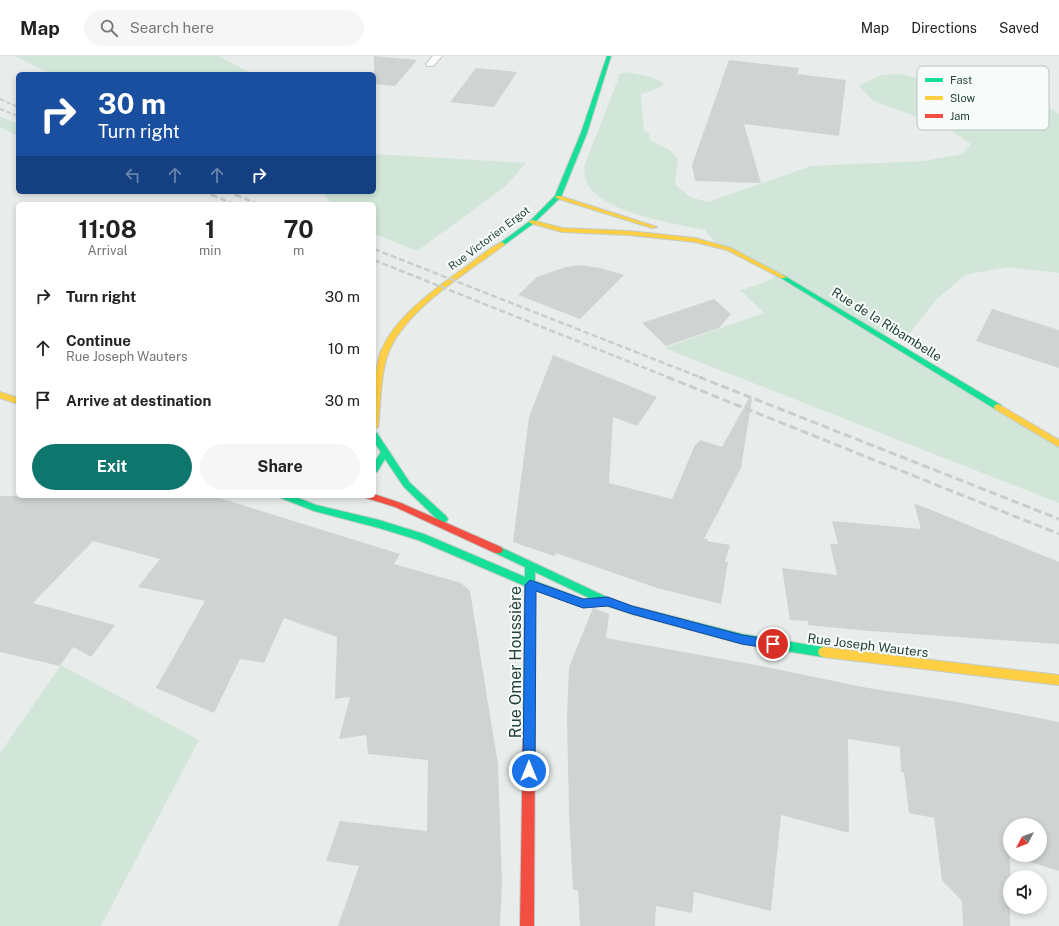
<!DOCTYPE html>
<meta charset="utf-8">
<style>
:root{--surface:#fff;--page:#f6f6f6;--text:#222;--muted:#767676;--line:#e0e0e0;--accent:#0f766e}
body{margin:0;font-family:"Public Sans",sans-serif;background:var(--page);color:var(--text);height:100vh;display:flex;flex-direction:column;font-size:15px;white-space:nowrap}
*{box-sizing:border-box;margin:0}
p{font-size:13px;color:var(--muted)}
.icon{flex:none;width:22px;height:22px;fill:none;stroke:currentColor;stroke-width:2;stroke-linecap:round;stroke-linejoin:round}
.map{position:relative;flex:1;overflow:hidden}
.drawer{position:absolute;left:16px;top:146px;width:360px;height:296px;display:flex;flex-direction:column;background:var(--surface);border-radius:6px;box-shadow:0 2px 6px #0003}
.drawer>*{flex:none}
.hud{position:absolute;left:16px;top:16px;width:360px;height:122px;border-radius:6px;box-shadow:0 2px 6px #0003;background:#1a4fa0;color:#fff;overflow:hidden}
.needle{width:26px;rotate:229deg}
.controls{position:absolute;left:1003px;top:762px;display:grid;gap:8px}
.controls a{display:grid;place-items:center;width:44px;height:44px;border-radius:50%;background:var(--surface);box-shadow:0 2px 6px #0003;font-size:20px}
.pin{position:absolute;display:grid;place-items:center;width:34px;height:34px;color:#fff;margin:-17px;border:2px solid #fff;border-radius:50%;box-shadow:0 1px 4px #0007}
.me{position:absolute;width:44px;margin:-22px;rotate:0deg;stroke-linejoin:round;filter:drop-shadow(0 0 3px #0008)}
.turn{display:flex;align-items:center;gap:14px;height:84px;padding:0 16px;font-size:18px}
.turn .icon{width:52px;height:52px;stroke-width:2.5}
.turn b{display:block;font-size:28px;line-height:34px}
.lanes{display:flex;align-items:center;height:38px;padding:0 16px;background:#0003;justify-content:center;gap:20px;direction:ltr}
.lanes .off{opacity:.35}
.eta{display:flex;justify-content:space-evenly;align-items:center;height:68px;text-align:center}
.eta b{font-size:24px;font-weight:700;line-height:28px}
.primary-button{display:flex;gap:8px;margin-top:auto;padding:8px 16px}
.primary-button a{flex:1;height:46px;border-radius:24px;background:var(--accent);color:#fff;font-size:16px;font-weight:700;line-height:46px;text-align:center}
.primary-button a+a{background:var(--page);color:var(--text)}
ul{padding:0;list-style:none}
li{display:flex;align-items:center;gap:12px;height:52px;padding:0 16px}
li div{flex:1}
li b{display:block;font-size:15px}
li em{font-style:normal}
header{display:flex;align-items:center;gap:24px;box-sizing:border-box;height:56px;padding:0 20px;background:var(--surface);border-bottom:1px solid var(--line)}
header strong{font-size:19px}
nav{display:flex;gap:22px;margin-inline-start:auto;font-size:14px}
.search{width:280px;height:36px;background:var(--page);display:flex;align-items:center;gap:10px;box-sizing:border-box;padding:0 14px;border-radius:22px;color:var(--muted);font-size:15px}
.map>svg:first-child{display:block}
</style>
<header>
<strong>Map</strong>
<div class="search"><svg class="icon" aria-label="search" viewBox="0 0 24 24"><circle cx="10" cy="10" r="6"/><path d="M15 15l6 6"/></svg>Search here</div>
<nav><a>Map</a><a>Directions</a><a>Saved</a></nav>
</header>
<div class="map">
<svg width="1059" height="870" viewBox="0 0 1059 870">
<rect width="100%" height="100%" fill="#e8edeb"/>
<path fill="#d1e6d8" d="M 15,0 L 219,0 L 252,18 L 51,18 Z
M 626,16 L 648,20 L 664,27 L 661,31 L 641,38 L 644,75 L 649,76 L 650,84 L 670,94 L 678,103 L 675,128 L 690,141 L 708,146 L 811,110 L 924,105 L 962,98 L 971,88 L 946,71 L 873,45 L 859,30 L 880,19 L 899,18 L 938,26 L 992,30 L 1028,37 L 1059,58 L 1059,217 L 1008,211 L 965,219 L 935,245 L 910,277 L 894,279 L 876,275 L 1059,388 L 1059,447 L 664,292 L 764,257 L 740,234 L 760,228 L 779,219 L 716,188 L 705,174 C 677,168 595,156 586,124 C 585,120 585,115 584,111 L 620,18 Z
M 0,60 L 18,68 L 18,80 L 0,71 Z
M 374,98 L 526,107 L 505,131 L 417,195 L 374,178 L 374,148 L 332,148 L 322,136 L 374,136 Z
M 61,609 L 199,684 L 101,870 L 0,870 L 0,697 Z"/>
<path fill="#cfd4d2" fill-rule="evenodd" d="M 374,0 L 417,4 L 395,30 L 374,28 Z
M 729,4 L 799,12 L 797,18 L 846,24 L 839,80 L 744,68 L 761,127 L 695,125 L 692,109 Z
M 476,12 L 517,16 L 494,51 L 450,46 Z
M 580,209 L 600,212 L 624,219 L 580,263 L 518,239 L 537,221 L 566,211 Z
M 714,243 L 731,258 L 719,272 L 666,290 L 642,267 Z
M 992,253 L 1059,274 L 1059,312 L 976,285 Z
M 553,299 L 657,341 L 637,370 L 613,361 L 609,427 L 672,443 L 695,389 L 696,389 L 700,384 L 722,391 L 749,342 L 752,343 L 741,412 L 704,483 L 708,483 L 707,485 L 730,489 L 725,506 L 728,506 L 721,548 L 657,532 L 556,497 L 554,500 L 513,486 L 529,361 Z
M 0,440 L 213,440 L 400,498 L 394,508 L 461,527 L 470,535 L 498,709 L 502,826 L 500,870 L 338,870 L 359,810 L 326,805 L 340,765 L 427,775 L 428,704 L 368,698 L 366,679 L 339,683 L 350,641 L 335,643 L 337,581 L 284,562 L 264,607 L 240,603 L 214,657 L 156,632 L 205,545 L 138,531 L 160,503 L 93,485 L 33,547 L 115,569 L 91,601 L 73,591 L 60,610 L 0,596 Z
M 914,447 L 1059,506 L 1059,588 L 870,575 L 808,569 L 808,565 L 790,564 L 782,512 L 837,519 L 830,488 L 838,488 L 832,465 L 921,473 Z
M 593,552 L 609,558 L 606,582 L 761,610 L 868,632 L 958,646 L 1059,666 L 1059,815 L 1010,800 L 1010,870 L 963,870 L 962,845 L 942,824 L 934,762 L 909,757 L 904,717 L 901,716 L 900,691 L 848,683 L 849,777 L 781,759 L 771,855 L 694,836 L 692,857 L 656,850 L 655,870 L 580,870 L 578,834 L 573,834 L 569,757 L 567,662 L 569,611 ZM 1010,769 L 1040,769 L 1040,799 L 1010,799 Z"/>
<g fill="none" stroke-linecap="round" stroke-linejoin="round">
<g stroke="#c5cac8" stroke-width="2">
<path id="lane" d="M 433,0 L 442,0 L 433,10 L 427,10 L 426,8 Z"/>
</g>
<g stroke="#c3cbc8" stroke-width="2">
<path id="fast" d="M 607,0 L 611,0 L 587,77 L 561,141 L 534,167 L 504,189 L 500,189 L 500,187 L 530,165 L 555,140 L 581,77 Z
M 783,219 L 1001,349 L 1002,351 L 1001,353 L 995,353 L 781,222 L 781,220 Z
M 374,376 L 377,377 L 410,427 L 446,460 L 448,463 L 446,466 L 440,466 L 404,431 L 385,403 L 377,416 L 374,417 L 374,407 L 381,396 L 374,386 Z
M 279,440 L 293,440 L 316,449 L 379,464 L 424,478 L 525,521 L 525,511 L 495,497 L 493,494 L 495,491 L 498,490 L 611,543 L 632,550 L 742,578 L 823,591 L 827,593 L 828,596 L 827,599 L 823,601 L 742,588 L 632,558 L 604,549 L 535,516 L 535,525 L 583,543 L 584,546 L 583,549 L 579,550 L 535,534 L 535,675 L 533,679 L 529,680 L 525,679 L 523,675 L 525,530 L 418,484 L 379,472 L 314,455 L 281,442 Z"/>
</g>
<g stroke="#c3cbc8" stroke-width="2">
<path id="slow" d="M 556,140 L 560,140 L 657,171 L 652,172 L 556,142 Z
M 532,164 L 562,172 L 629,175 L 695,182 L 731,192 L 786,221 L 785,222 L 781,222 L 727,194 L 695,186 L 629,179 L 562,176 L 530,167 L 529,166 Z
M 502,186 L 505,188 L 504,189 C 468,216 409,251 390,293 C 380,315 381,347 378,371 L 374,374 C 374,349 373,325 379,301 C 389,267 429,237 457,217 C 468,210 491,190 502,186 Z
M 0,336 L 18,342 L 18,348 L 0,342 Z
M 998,348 L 1059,384 L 1059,391 L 995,353 L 994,351 L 995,349 Z
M 823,591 L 1059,619 L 1059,629 L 823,601 L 819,599 L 818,596 L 819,593 Z"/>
</g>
<g stroke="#c3cbc8" stroke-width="2">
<path id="jam" d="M 374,438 L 401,447 L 501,491 L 503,494 L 501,497 L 495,497 L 395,451 L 366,442 L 364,440 L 374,440 Z
M 529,670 L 533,671 L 535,675 L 534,870 L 520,870 L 523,675 L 525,671 Z"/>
</g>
<use href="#lane" fill="#fcfcfc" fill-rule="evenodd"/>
<use href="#fast" fill="#16e098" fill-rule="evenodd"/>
<use href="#slow" fill="#ffcf43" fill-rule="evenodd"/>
<use href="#jam" fill="#f24e42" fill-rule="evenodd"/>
<path stroke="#c9cdcc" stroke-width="2" stroke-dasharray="4.5 2.5" stroke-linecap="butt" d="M 0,43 L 18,51
M 0,53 L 18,60
M 204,136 L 214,140
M 228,136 L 238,140"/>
<path stroke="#c9cdcc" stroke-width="2.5" stroke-dasharray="6 3" stroke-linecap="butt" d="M 212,139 L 234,148
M 236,139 L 258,148
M 374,193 L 702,322
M 374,204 L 670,322"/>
<path stroke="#c9cdcc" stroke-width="3" stroke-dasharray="8 4" stroke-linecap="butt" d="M 667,321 L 1059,478
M 699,321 L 1059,463"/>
</g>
<path fill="#1a73e8" stroke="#114b97" d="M 530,524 L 583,543 L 608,541 L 632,550 L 742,579 L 773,584 L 777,585 L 779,588 L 777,592 L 773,593 L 742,588 L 632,558 L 608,550 L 583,552 L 536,535 L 535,715 L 533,719 L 529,721 L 525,719 L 523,715 L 525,529 Z"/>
<g text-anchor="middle" stroke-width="4" stroke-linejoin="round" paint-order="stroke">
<g font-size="11" fill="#24423a" stroke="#f7fbf9">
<text transform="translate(489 182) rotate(-37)" y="4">Rue Victorien Ergot</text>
</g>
<g font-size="13" fill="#24423a" stroke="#f7fbf9">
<text transform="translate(887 268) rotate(32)" y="5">Rue de la Ribambelle</text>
<text transform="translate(868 589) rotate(7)" y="5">Rue Joseph Wauters</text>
</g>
<g font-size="16" fill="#24423a" stroke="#f7fbf9">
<text transform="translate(515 606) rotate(-90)" y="6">Rue Omer Houssière</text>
</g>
</g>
<rect x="917" y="10" width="132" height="64" rx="6" fill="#f7fbf9" stroke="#b8c4c0" stroke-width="1"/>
<rect x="925" y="22" width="18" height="4" fill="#16e098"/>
<rect x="925" y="40" width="18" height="4" fill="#ffcf43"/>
<rect x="925" y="58" width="18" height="4" fill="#f24e42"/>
<g font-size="11" fill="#24423a">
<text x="950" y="28">Fast</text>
<text x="950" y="46">Slow</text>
<text x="950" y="64">Jam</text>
</g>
</svg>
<div class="controls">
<a><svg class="needle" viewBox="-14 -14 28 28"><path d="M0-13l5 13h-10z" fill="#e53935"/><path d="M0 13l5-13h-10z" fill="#767676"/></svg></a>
<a><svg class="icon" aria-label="sound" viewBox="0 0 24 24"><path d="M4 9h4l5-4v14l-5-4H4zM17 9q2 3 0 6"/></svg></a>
</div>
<div class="pin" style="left:773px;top:588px;background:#d93025"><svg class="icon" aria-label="arrive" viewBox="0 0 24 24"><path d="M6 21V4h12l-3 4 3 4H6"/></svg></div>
<svg class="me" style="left:529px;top:715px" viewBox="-20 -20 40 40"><circle r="17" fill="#1a73e8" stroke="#fff" stroke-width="3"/><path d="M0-11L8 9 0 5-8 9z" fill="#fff"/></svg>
<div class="hud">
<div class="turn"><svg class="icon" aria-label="right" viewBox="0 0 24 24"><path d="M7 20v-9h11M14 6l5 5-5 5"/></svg><div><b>30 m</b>Turn right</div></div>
<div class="lanes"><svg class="icon off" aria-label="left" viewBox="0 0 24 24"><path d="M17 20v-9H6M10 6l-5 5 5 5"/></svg><svg class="icon off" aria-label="ahead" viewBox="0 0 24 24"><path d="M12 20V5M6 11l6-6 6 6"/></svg><svg class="icon off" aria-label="ahead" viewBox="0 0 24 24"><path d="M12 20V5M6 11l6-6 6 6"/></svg><svg class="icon" aria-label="right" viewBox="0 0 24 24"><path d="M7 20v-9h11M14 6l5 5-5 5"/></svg></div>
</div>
<section class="drawer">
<div class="eta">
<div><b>11:08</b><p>Arrival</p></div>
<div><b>1</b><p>min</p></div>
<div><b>70</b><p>m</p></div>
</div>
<ul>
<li><svg class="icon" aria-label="right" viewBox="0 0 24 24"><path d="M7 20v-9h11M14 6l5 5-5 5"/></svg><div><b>Turn right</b></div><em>30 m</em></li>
<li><svg class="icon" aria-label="ahead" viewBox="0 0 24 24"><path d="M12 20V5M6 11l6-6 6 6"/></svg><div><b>Continue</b><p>Rue Joseph Wauters</p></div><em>10 m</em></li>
<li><svg class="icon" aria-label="arrive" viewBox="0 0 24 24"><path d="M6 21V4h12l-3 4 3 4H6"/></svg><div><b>Arrive at destination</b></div><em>30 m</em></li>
</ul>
<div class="primary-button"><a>Exit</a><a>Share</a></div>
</section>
</div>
